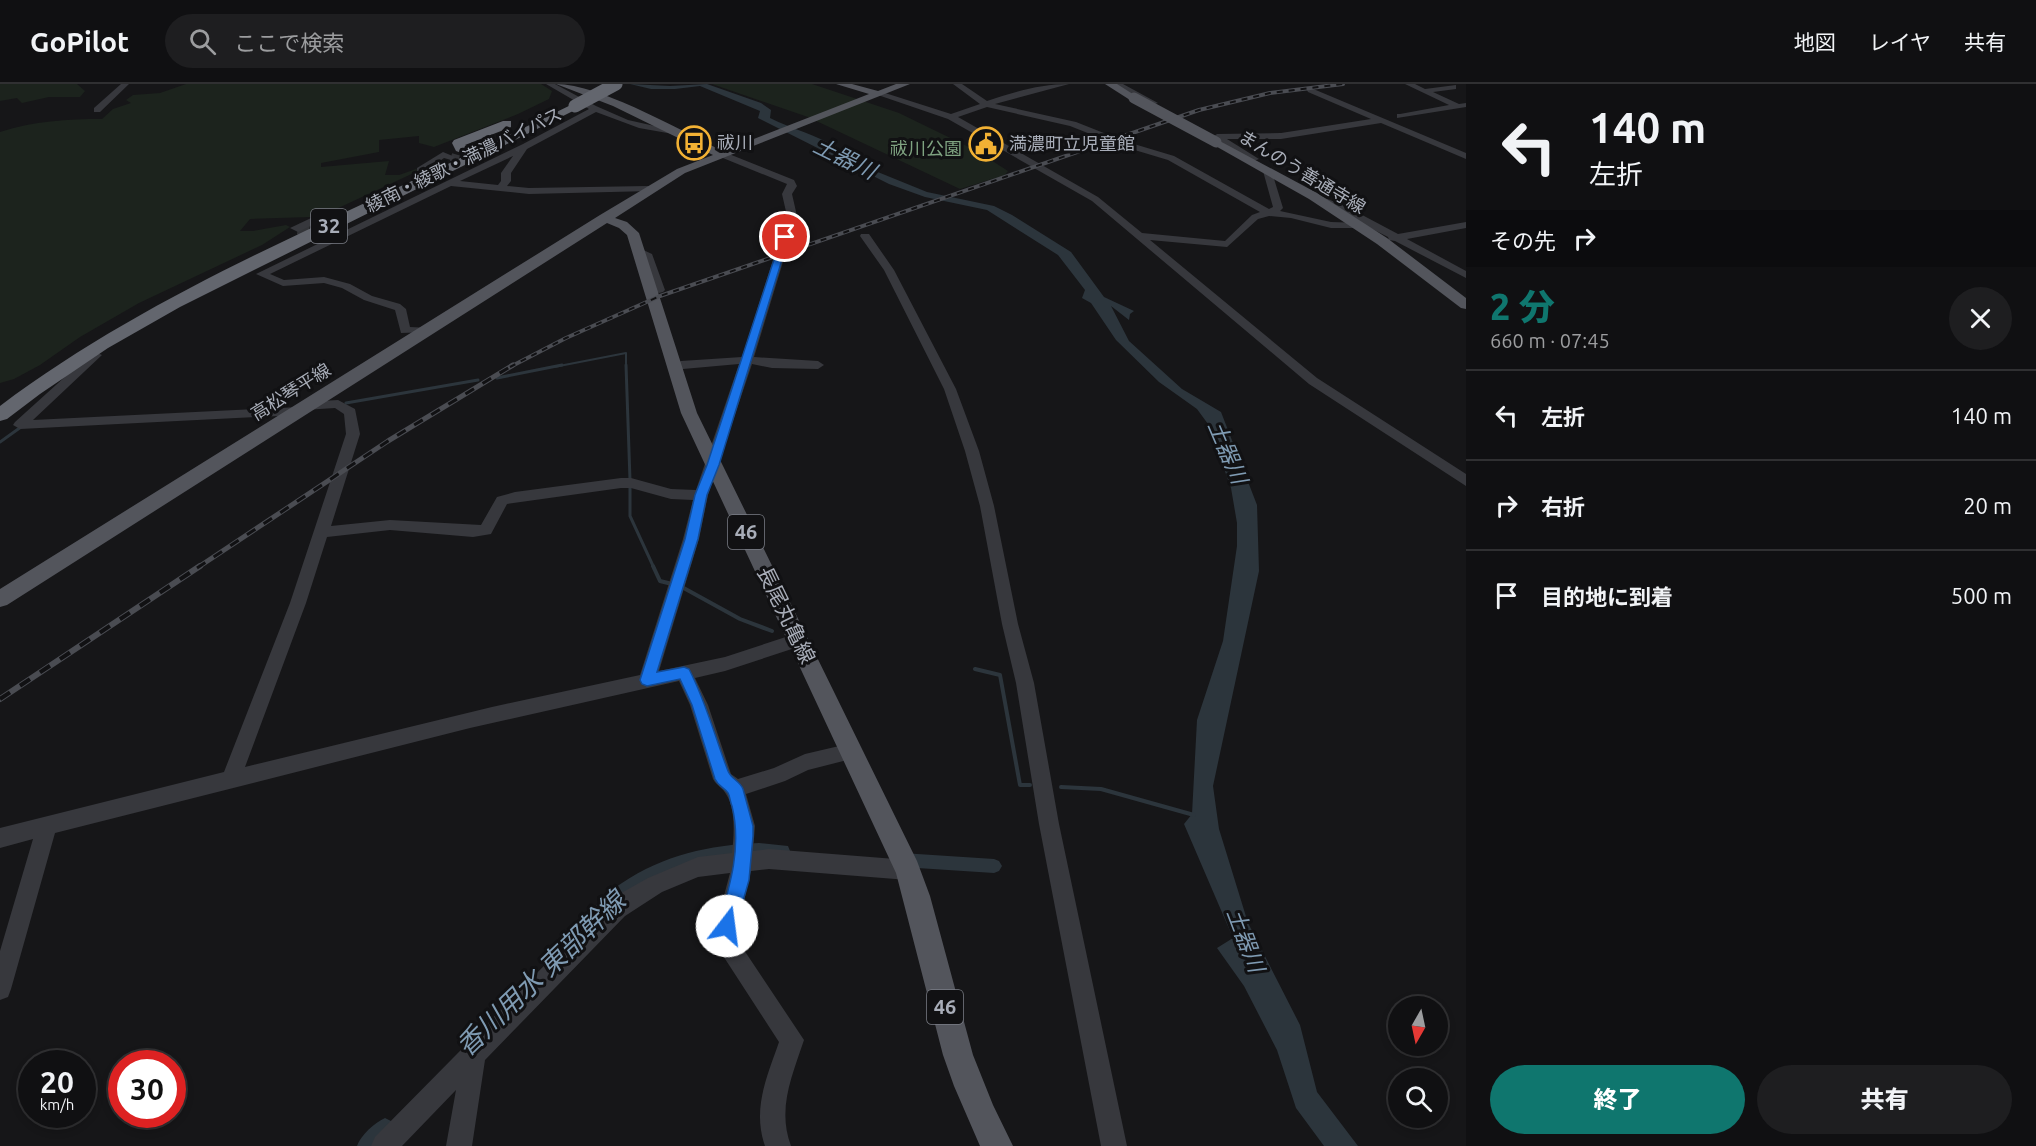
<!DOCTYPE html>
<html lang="ja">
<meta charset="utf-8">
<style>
:root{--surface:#101012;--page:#1e1e20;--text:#f1f3f6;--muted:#9c9d9f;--line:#303032;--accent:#0f766e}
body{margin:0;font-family:Ubuntu,"Noto Sans JP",sans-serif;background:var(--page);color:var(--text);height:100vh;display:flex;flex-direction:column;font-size:22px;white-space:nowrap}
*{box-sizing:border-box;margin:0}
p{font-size:20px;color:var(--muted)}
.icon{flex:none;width:33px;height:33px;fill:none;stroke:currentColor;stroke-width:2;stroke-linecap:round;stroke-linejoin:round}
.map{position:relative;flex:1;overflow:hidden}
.drawer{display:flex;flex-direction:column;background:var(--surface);width:570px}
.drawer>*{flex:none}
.hud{background:#101012;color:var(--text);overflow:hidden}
.needle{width:39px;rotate:189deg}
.controls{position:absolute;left:1388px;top:912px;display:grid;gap:12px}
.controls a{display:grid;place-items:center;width:60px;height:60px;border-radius:50%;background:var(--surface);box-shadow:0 3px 9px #0003,0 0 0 2px var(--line);font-size:30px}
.speed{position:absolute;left:18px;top:966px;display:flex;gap:12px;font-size:30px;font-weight:700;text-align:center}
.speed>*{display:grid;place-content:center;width:78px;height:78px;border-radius:50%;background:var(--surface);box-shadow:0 3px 9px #0003,0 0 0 2px var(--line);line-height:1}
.speed small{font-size:15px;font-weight:400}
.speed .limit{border:9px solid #d22;background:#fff;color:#111}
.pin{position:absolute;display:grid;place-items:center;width:51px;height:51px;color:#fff;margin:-26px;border:3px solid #fff;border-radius:50%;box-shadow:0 2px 6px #0007}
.me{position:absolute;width:66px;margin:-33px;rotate:15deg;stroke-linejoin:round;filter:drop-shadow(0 0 4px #0008)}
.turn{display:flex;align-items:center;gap:21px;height:126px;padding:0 24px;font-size:27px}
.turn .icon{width:78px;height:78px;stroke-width:2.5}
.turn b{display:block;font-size:42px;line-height:51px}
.then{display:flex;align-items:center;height:57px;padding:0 24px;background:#0003;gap:12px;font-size:22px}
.round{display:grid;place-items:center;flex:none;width:63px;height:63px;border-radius:32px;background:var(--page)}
.overview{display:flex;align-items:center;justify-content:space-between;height:102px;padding:0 24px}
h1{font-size:36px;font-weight:800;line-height:45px;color:var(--accent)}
.cta{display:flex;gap:12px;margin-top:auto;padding:12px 24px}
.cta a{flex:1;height:69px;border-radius:36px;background:var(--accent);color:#fff;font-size:24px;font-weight:800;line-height:69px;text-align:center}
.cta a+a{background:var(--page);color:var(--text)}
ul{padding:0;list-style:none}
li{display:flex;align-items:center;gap:18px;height:90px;padding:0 24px;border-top:2px solid var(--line)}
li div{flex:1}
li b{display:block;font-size:22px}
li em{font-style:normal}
header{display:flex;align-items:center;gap:36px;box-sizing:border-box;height:84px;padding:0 30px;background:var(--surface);border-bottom:2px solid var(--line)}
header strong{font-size:28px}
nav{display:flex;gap:33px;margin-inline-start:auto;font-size:21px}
.search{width:420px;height:54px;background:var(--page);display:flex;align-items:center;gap:15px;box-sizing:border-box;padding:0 21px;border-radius:33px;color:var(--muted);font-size:22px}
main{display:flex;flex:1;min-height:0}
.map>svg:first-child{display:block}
</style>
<header>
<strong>GoPilot</strong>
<div class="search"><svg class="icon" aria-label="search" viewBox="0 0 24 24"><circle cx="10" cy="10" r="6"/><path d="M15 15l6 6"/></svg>ここで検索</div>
<nav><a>地図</a><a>レイヤ</a><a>共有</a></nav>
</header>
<main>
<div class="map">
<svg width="1466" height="1062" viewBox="0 0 1466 1062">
<rect width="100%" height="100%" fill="#161618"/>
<path fill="#1c231d" d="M 0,0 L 77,0 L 85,7 L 80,13 L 49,13 L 22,19 L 17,14 L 0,17 Z
M 186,0 L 541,0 L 552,7 L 549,15 L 518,30 L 434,63 L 419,59 L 419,52 L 379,56 L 379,68 L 321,79 L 321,83 L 389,77 L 385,91 L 399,91 L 416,85 L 418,87 L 334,126 L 311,133 L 250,135 L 240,147 L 253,147 L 286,141 L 290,143 L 262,161 L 139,219 L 80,253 L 40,281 L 14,295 L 0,299 L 0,48 C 34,37 67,35 102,35 L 113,25 L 131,19 L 126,16 L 133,11 L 160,9 Z
M 712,0 L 812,0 L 899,29 L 975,66 L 974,68 L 980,69 L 1008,87 L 1005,91 L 960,105 L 808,33 Z"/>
<path fill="#2c353c" d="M 630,0 L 670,2 L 707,0 L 761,19 L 771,26 L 770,34 C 792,45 817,51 838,64 L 835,65 L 863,82 L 927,108 L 994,122 L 1012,131 L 1071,168 L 1104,213 L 1134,227 L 1130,230 L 1129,236 L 1111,222 L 1129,257 L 1182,305 L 1221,328 L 1257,421 L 1259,487 L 1213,702 L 1219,745 L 1248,839 L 1300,941 L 1317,1008 L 1358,1062 L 1324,1062 L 1296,1024 L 1277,966 L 1244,902 L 1217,864 L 1233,854 L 1184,740 L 1192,730 L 1197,636 L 1223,557 L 1237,462 L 1237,439 L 1231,404 L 1208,340 L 1197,325 L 1159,298 L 1116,256 L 1091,219 L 1082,214 L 1085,206 L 1058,171 L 987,126 L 925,113 L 889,100 L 758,34 L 760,27 L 700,2 L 675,5 L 651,5 Z"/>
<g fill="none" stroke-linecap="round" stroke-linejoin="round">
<path stroke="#2c353c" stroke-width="2" d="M 554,283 L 626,269 L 626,283"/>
<path stroke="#2c353c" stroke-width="3" d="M 626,281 L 630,396
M 497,294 L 562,281
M 346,319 L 478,296
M 0,358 L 21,343
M 630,401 L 630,432 L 654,484"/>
<path stroke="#2c353c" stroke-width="4" d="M 653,482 L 660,497 L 672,500
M 680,502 L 740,535 L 772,547
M 975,585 L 1000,591 L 1020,701 L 1030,701
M 1061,703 L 1101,705 L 1194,731"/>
<path fill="#2c353c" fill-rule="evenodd" d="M 759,759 L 788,762 L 790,767 L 788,772 L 783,774 C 736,772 689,776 648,799 C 632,808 618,825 603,832 L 598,829 L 595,824 C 600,814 612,805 622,799 C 664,771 709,761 759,759 Z
M 902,769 L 994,775 L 999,777 L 1002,782 L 999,787 L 994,789 L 902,783 L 897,781 L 895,776 L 897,771 Z
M 385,1034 L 391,1037 L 394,1043 L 391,1049 L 379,1062 L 357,1062 C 361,1051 374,1039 385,1034 Z"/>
<path stroke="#333438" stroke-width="8" stroke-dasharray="8 4.5" stroke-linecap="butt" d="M 451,73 L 475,80"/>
<path stroke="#333438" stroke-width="11" stroke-dasharray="11 5" stroke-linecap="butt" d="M 298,145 L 325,151"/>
<path fill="#37383d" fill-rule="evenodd" d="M 121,0 L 129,0 L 100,28 L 94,28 L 94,24 Z
M 546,0 L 555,0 L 596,22 L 628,36 L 677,47 L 673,50 L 639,44 L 596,28 L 527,65 L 511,89 L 511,97 L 507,102 L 529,104 L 648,102 L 653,105 L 651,107 L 529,110 L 451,102 L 270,190 L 284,196 L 324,193 L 350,200 L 372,212 L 400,220 L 406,225 L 410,243 L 430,244 L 430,248 L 401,249 L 395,226 L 364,216 L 342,204 L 324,199 L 283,202 L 256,190 L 523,60 L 589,25 ZM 513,72 L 501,89 L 501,97 L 498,101 L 460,97 Z
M 953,0 L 962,0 L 987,17 C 1013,8 1041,0 1069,0 L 995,20 L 1076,38 L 1124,57 L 1174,72 L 1269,125 L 1273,123 L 1263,87 L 1271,85 L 1283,124 L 1280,127 L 1331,138 L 1361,139 L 1361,143 L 1357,144 L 1331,144 L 1291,134 L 1269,132 L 1258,135 L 1227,163 L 1150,156 L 1317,294 L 1466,390 L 1466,402 L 1309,300 L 1092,117 L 948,35 L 875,10 L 882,8 L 951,30 L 980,20 ZM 987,23 L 1070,42 L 1118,61 L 1168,76 L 1260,128 L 1252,131 L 1225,157 L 1142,149 L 1098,113 L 958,33 Z
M 1113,0 L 1123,0 L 1158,19 L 1151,21 Z
M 1405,0 L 1415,0 L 1425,5 L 1456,1 L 1456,5 L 1433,8 L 1459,20 L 1466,19 L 1466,23 L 1397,34 L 1397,30 L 1400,30 L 1449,21 Z
M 1311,4 L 1466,69 L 1466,75 L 1381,39 L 1281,55 L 1227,55 L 1259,75 L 1248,79 L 1244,76 L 1246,74 L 1213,53 L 1217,50 L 1281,49 L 1371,35 L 1308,8 L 1307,6 Z
M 443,68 L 455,73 L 451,76 L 444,74 L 427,86 L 432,89 L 430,91 L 417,88 L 417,84 Z
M 718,68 L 724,68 L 794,96 L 797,102 L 792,110 L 797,132 L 754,273 L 818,277 L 824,281 L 818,285 L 772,284 L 752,280 L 708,411 L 699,455 L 659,587 L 725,573 L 798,549 L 804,551 L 806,556 L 804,561 L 725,587 L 695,594 L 708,621 L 731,690 L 738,695 L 774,684 L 805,670 L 852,659 L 859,661 L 861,667 L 859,673 L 808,686 L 785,697 L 746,710 L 755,742 L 753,767 L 769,765 L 908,776 L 915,779 L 918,786 L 915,793 L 908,796 L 769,785 L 751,787 L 738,842 L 740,860 L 804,956 C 792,992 777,1025 791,1062 L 765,1062 C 752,1025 767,993 779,958 L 718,864 L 716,842 L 730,789 L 698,793 L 662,808 L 625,832 L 485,976 L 472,1062 L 446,1062 L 456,1006 L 402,1062 L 371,1062 L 375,1053 L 609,816 L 648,794 L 698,773 L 732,769 C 734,752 736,725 726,710 C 723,704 717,702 713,695 L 690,621 L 679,597 L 470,644 L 55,749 L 11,905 L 8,913 L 0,916 L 0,867 L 33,755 L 0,764 L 0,744 L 224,688 L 290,519 L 346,350 L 344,330 L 335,324 L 304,326 L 303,330 L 298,331 L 20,345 L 13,341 L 15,338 L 88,272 L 81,268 L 87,264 L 102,271 L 33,336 L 299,323 L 300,319 L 305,318 L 338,316 L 355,325 L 360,350 L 331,442 L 390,436 L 481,441 L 497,413 L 515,408 L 621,394 L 631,394 L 671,405 L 696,406 L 739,280 L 683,285 L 674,288 L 668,284 L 681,277 L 742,273 L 787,132 L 782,110 L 787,100 L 718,72 ZM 621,404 L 631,404 L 671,415 L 693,416 L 683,455 L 640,591 L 492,623 L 245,683 L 306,519 L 327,453 L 390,446 L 473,453 L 491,450 L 507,420 Z
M 1318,111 L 1349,124 L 1398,150 L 1466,138 L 1466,144 L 1407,155 L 1466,187 L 1466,194 L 1395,157 L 1389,156 L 1388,153 L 1315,116 L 1315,112 Z
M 326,127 L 332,127 L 351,134 L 346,137 L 330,132 L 298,148 L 290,144 Z
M 861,150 L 869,150 L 894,186 L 956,305 L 979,367 L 994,422 L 1018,540 L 1034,599 L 1059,740 L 1127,1062 L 1101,1062 L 1039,740 L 1016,599 L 1002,540 L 980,422 L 965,367 L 944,305 L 884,186 L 860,152 Z
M 639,164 L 652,170 L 665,206 L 663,208 L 659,209 L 653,206 L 642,172 L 634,167 Z"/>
<path fill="#53555c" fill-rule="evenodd" d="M 556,0 C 600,0 681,47 723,67 L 869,10 L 836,0 L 852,0 L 878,7 L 896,0 L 910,0 L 685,89 L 615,134 L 627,138 L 639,149 L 697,329 L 917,777 L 930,812 L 973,971 L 993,1021 L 1013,1062 L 980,1062 L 954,1002 L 943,971 L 896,789 L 681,329 L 627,151 L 619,144 L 607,139 L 7,521 L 0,523 L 0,505 L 600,131 L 677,85 L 713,71 L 613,22 Z
M 1105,0 L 1117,0 L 1139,14 L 1130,16 Z
M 1216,55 L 1317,109 L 1387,154 L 1466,214 L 1466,225 L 1461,224 L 1377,160 L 1309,115 L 1212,60 L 1211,58 Z"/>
<path fill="#63666e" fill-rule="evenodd" d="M 575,19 L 581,22 L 579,24 L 180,223 L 108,264 L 40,310 L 7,335 L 0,337 L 0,322 C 142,215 308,147 467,71 L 456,67 L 452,59 L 454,56 L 503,37 L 511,37 L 511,43 L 465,61 L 478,66 Z"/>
<g stroke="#4a4c52" stroke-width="4">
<path id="rail-far2" d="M 510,283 L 566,254 L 660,212 L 1199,26 L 1270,9 L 1343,0"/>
</g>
<g stroke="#4a4c52" stroke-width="5">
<path id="rail-far1" d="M 197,484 L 388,357 L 513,281"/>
</g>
<g stroke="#4a4c52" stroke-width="6">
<path id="rail" d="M 0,615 L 200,482"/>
</g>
<use href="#rail-far2" stroke="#111113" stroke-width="2" stroke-dasharray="6" stroke-linecap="butt"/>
<use href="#rail-far1" stroke="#111113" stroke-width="3" stroke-dasharray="10" stroke-linecap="butt"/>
<use href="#rail" stroke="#111113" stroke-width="4" stroke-dasharray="12" stroke-linecap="butt"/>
<path stroke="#53555c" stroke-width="11" d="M 1134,14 L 1216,58"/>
<path stroke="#63666e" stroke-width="13" d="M 575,22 L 616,0"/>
</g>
<path fill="#1a73e8" stroke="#114b97" stroke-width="1.5" d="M 782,151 L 789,153 L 719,381 L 707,411 L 698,455 L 657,588 L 684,583 L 689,585 C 706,618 715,653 728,687 C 731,695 740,697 743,705 L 753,742 L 753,752 L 749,796 L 736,842 L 734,848 L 727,851 L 721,848 L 718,842 C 730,802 742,763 732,722 C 730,718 730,712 728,709 C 724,703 718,702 715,695 L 692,621 L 680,595 L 647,602 L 642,600 L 640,596 L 685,455 L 695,411 L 707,381 Z"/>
<defs>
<g id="bus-ring" transform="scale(1.725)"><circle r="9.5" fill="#111113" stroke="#f2b134" stroke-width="1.5"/><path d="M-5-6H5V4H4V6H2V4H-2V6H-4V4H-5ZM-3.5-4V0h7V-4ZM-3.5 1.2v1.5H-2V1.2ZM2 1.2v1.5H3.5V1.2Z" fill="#f2b134"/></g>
<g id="civic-ring" transform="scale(1.725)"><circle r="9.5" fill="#111113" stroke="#f2b134" stroke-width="1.5"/><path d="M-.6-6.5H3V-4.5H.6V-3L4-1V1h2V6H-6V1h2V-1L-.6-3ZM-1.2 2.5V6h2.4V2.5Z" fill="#f2b134"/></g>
</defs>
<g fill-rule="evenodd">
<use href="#bus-ring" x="694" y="59"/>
<use href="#civic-ring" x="986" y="60"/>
</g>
<g text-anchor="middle" stroke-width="6" stroke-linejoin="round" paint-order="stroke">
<g font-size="18" fill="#a8adb8" stroke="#111113" text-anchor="start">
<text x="717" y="65">祓川</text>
<text x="1009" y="66">満濃町立児童館</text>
</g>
<g font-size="18" fill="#7fa381" stroke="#111113">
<text x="926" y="71">祓川公園</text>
</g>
<g font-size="18" fill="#a8adb8" stroke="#111113">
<text transform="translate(464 76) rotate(-26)" y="6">綾南・綾歌・満濃バイパス</text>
<text transform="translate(1302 88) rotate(31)" y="6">まんのう善通寺線</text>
<text transform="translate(291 308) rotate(-32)" y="6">高松琴平線</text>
</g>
<g fill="#111113" stroke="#7b7e86" stroke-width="1.5">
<rect x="311" y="125" width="36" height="34" rx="4.5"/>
<rect x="728" y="431" width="36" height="34" rx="4.5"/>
<rect x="927" y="906" width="36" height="34" rx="4.5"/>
</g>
<g font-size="20" font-weight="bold" fill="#a8adb8">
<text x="329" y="149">32</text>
<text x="746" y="455">46</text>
<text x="945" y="930">46</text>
</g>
<g font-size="21" fill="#a8adb8" stroke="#111113">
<text transform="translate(786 531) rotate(64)" y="7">長尾丸亀線</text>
</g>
<g font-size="22" font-style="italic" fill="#7f9bb3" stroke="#111113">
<text transform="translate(845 74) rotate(26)" y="8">土器川</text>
<text transform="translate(1228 368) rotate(67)" y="8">土器川</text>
<text transform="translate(1246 856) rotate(69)" y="8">土器川</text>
</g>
<g font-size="27" font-style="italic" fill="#7f9bb3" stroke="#111113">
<text transform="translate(541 890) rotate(-44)" y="9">香川用水 東部幹線</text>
</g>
</g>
</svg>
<div class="controls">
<a><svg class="needle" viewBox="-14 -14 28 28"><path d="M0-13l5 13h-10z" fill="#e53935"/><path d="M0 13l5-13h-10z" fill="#9c9d9f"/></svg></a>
<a><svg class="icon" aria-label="search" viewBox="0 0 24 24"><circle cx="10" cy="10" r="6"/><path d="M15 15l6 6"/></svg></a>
</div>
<div class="speed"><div>20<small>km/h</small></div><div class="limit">30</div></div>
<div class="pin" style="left:785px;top:153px;background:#d93025"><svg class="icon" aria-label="arrive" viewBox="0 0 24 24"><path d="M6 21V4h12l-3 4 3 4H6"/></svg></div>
<svg class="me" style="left:727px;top:842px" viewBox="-20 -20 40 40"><circle r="19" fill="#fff"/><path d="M0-13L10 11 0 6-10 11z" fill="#1a73e8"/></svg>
</div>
<section class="drawer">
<div class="hud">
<div class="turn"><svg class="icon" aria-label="left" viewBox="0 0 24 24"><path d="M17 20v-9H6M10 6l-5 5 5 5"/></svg><div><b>140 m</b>左折</div></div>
<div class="then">その先<svg class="icon" aria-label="right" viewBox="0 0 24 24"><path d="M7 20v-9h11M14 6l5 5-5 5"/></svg></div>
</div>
<div class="overview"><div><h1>2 分</h1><p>660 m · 07:45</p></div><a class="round"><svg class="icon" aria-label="close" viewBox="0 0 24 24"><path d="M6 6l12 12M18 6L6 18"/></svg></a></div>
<ul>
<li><svg class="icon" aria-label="left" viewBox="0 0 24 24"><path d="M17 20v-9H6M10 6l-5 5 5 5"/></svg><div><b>左折</b></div><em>140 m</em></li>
<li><svg class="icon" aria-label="right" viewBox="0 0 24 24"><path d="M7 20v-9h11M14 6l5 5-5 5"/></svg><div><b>右折</b></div><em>20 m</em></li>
<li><svg class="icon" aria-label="arrive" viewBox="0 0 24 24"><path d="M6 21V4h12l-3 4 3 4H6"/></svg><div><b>目的地に到着</b></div><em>500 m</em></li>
</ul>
<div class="cta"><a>終了</a><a>共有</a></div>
</section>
</main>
